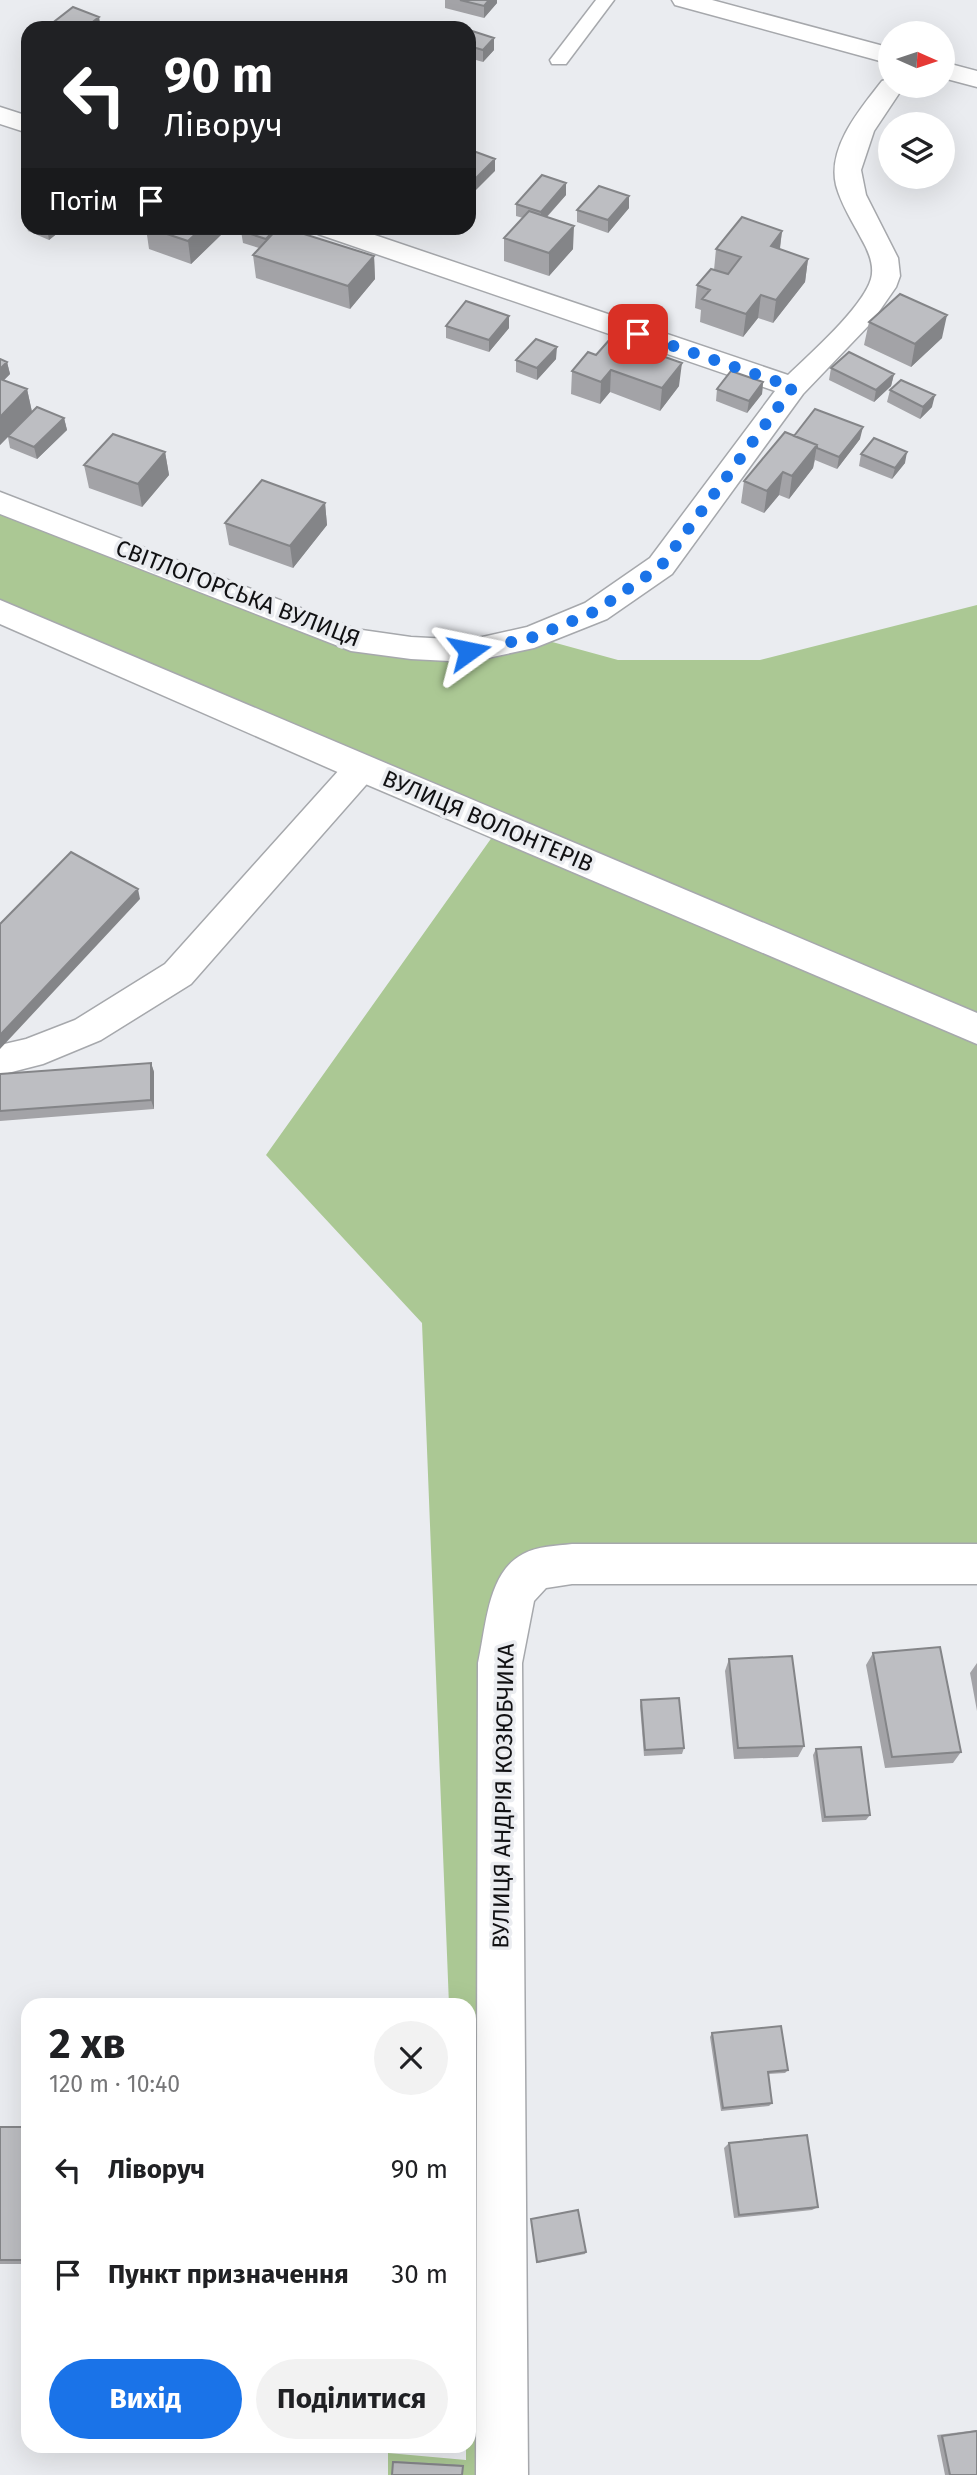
<!DOCTYPE html>
<html lang="uk">
<meta charset="utf-8">
<style>
:root{--surface:#fff;--page:#f2f2f2;--text:#202124;--muted:#757577;--accent:#1a73e8}
body{margin:0;font-family:"Fira Sans",sans-serif;background:var(--page);color:var(--text);height:100vh;display:flex;flex-direction:column;font-size:26px;white-space:nowrap}
*{box-sizing:border-box;margin:0}
p{font-size:23px;color:var(--muted)}
.icon{flex:none;width:38px;height:38px;fill:none;stroke:currentColor;stroke-width:2;stroke-linecap:round;stroke-linejoin:round}
.map{position:relative;flex:1;overflow:hidden}
.sheet{position:absolute;left:21px;top:1998px;width:455px;height:455px;display:flex;flex-direction:column;background:var(--surface);border-radius:21px;box-shadow:0 7px 28px #0002}
.sheet>*{flex:none}
.guide{position:absolute;left:21px;top:21px;width:455px;height:214px;border-radius:21px;box-shadow:0 7px 28px #0002;background:#202124;color:#fff;overflow:hidden}
.needle{width:46px;rotate:93deg}
.tools{position:absolute;left:878px;top:21px;display:grid;gap:14px}
.tools a{display:grid;place-items:center;width:77px;height:77px;border-radius:50%;background:var(--surface);box-shadow:0 7px 28px #0002;font-size:35px}
.pin{position:absolute;display:grid;place-items:center;width:60px;height:60px;color:#fff;margin:-30px;border-radius:14px;box-shadow:0 4px 10px #0006}
.me{position:absolute;width:77px;margin:-38px;rotate:78deg;stroke-linejoin:round;filter:drop-shadow(0 0 5px #0008)}
.turn{display:flex;align-items:center;gap:24px;height:147px;padding:0 28px;font-size:32px}
.turn .icon{width:91px;height:91px;stroke-width:2.5}
.turn b{display:block;font-size:49px;line-height:60px}
.then{display:flex;align-items:center;height:66px;padding:0 28px;background:#0003;gap:14px;font-size:26px}
.round{display:grid;place-items:center;flex:none;width:74px;height:74px;border-radius:37px;background:var(--page)}
.summary{display:flex;align-items:center;justify-content:space-between;height:119px;padding:0 28px}
h1{font-size:42px;font-weight:700;line-height:52px}
.primary-button{display:flex;gap:14px;margin-top:auto;padding:14px 28px}
.primary-button a{flex:1;height:80px;border-radius:42px;background:var(--accent);color:#fff;font-size:28px;font-weight:700;line-height:80px;text-align:center}
.primary-button a+a{background:var(--page);color:var(--text)}
ul{padding:0;list-style:none}
li{display:flex;align-items:center;gap:21px;height:105px;padding:0 28px}
li div{flex:1}
li b{display:block;font-size:26px}
li em{font-style:normal}
.map>svg:first-child{display:block}
</style>
<div class="map">
<svg width="977" height="2475" viewBox="0 0 977 2475">
<rect width="100%" height="100%" fill="#eaecf0"/>
<path fill="#abc894" d="M 0,502 L 351,640 L 411,648 L 534,637 L 618,660 L 760,660 L 977,605 L 977,1564 L 572,1564 L 515,1591 L 502,2475 L 388,2475 L 388,2453 L 466,2460 L 466,2447 L 469,2446 L 469,2006 L 449,2005 L 422,1323 L 266,1155 L 500,826 L 0,611 Z"/>
<g fill="none" stroke-linecap="round" stroke-linejoin="round">
<g stroke="#a6a8ac" stroke-width="3">
<path id="lane" d="M 596,0 L 614,0 L 566,64 L 552,64 L 550,60 Z"/>
</g>
<g stroke="#a6a8ac" stroke-width="3">
<path id="street" d="M 672,0 L 712,0 L 891,48 L 891,64 L 675,5 Z
M 943,62 L 977,71 L 977,87 L 943,78 Z
M 891,78 L 891,86 L 904,86 L 874,131 L 861,170 L 866,195 L 898,258 L 900,276 L 896,287 L 871,323 L 803,394 L 672,574 L 607,619 L 534,648 L 469,662 L 411,659 L 351,651 L 0,514 L 0,492 L 355,629 L 411,637 L 469,640 L 527,627 L 585,603 L 650,558 L 775,391 L 318,234 L 314,228 L 354,228 L 788,375 C 810,354 863,307 871,279 C 875,265 868,250 861,238 C 852,221 841,204 836,185 C 827,147 861,108 882,81 Z
M 0,107 L 28,116 L 28,133 L 0,124 Z
M 361,756 L 373,759 L 378,768 L 373,777 L 191,984 L 101,1040 L 43,1064 L 0,1075 L 0,1045 L 26,1039 L 75,1020 L 165,964 L 349,759 Z
M 572,1544 L 977,1544 L 977,1584 L 572,1584 L 546,1588 L 534,1601 L 522,1663 L 528,2475 L 476,2475 L 478,1663 C 486,1629 487,1572 523,1554 C 538,1546 556,1546 572,1544 Z"/>
</g>
<g stroke="#a6a8ac" stroke-width="3">
<path id="secondary" d="M 0,600 L 977,1013 L 977,1044 L 349,777 L 0,624 Z"/>
</g>
<use href="#lane" fill="#fff" fill-rule="evenodd"/>
<use href="#street" fill="#fff" fill-rule="evenodd"/>
<use href="#secondary" fill="#fff" fill-rule="evenodd"/>
</g>
<path fill="#a3a3a7" d="M 445,0 L 497,0 L 497,3 L 484,18 L 445,8 Z
M 469,30 L 494,50 L 483,62 L 469,58 Z
M 28,175 L 28,191 L 25,179 Z
M 566,195 L 547,217 L 573,249 L 549,276 L 504,261 L 504,238 L 523,218 L 516,216 L 516,204 Z
M 629,196 L 629,208 L 608,233 L 577,222 L 577,210 Z
M 28,217 L 28,228 L 64,228 L 49,240 L 28,231 L 25,219 Z
M 146,228 L 223,228 L 224,232 L 191,264 L 149,249 Z
M 410,228 L 438,228 L 430,235 Z
M 241,231 L 374,256 L 375,279 L 350,309 L 256,278 L 253,255 L 259,248 L 243,243 Z
M 782,231 L 780,249 L 808,259 L 805,282 L 773,323 L 758,318 L 743,337 L 700,322 L 701,310 L 695,308 L 697,285 L 714,270 L 716,249 Z
M 509,316 L 509,328 L 489,352 L 446,338 L 446,326 Z
M 869,322 L 942,338 L 911,367 L 864,345 Z
M 588,352 L 679,386 L 660,411 L 610,392 L 600,404 L 571,394 L 572,371 Z
M 0,359 L 7,362 L 10,374 L 4,380 L 27,389 L 32,412 L 64,418 L 67,430 L 37,459 L 10,448 L 8,437 L 0,445 Z
M 556,359 L 537,380 L 516,372 L 516,360 Z
M 831,368 L 894,374 L 891,386 L 874,402 L 829,380 Z
M 763,382 L 762,394 L 747,413 L 716,401 L 717,389 Z
M 890,390 L 932,407 L 920,419 L 887,402 Z
M 794,436 L 860,439 L 837,469 L 815,460 L 813,468 L 789,499 L 779,495 L 764,513 L 741,503 L 744,481 Z
M 165,452 L 169,475 L 142,507 L 89,488 L 84,465 Z
M 861,454 L 905,463 L 892,479 L 859,466 Z
M 325,503 L 327,525 L 293,568 L 229,545 L 225,523 Z
M 151,1063 L 154,1072 L 154,1109 L 0,1121 L 0,1074 Z
M 873,1653 L 961,1752 L 953,1763 L 885,1768 L 866,1665 Z
M 729,1659 L 804,1746 L 798,1757 L 734,1759 L 725,1671 Z
M 977,1663 L 977,1711 L 970,1673 Z
M 641,1700 L 684,1748 L 682,1754 L 644,1756 L 640,1706 Z
M 816,1749 L 870,1815 L 866,1820 L 822,1822 L 813,1755 Z
M 712,2033 L 788,2070 L 785,2073 L 768,2074 L 772,2103 L 769,2106 L 721,2111 L 710,2037 Z
M 0,2127 L 28,2127 L 28,2264 L 0,2264 Z
M 729,2143 L 818,2207 L 812,2210 L 734,2218 L 724,2148 Z
M 531,2219 L 586,2252 L 585,2254 L 537,2263 Z
M 977,2430 L 977,2475 L 945,2475 L 937,2435 Z
M 394,2461 L 463,2465 L 463,2475 L 393,2462 Z"/>
<path fill="#848588" d="M 489,0 L 497,0 L 497,3 L 484,18 L 484,6 Z
M 99,17 L 101,28 L 85,28 Z
M 494,38 L 494,50 L 483,62 L 483,50 Z
M 495,159 L 495,171 L 470,196 L 470,184 Z
M 566,183 L 566,195 L 540,224 L 541,212 Z
M 629,196 L 629,208 L 608,233 L 608,220 Z
M 574,226 L 573,249 L 549,276 L 549,253 Z
M 47,228 L 64,228 L 49,240 Z
M 202,228 L 223,228 L 224,232 L 191,264 L 188,241 Z
M 430,228 L 438,228 L 430,235 Z
M 782,231 L 779,254 L 771,246 Z
M 374,256 L 375,279 L 350,309 L 348,286 Z
M 808,259 L 805,282 L 773,323 L 776,300 Z
M 761,295 L 758,318 L 743,337 L 746,314 Z
M 947,315 L 942,338 L 911,367 L 915,344 Z
M 509,316 L 509,328 L 489,352 L 489,340 Z
M 557,347 L 556,359 L 537,380 L 537,368 Z
M 7,362 L 10,374 L 0,384 L 0,369 Z
M 682,363 L 679,386 L 660,411 L 662,388 Z
M 611,370 L 610,392 L 600,404 L 601,382 Z
M 894,374 L 891,386 L 874,402 L 876,390 Z
M 763,382 L 762,394 L 747,413 L 749,401 Z
M 27,389 L 32,412 L 0,445 L 0,417 Z
M 935,395 L 932,407 L 920,419 L 923,407 Z
M 64,418 L 67,430 L 37,459 L 34,447 Z
M 863,427 L 860,439 L 837,469 L 839,457 Z
M 817,445 L 813,468 L 789,499 L 792,476 Z
M 165,452 L 169,475 L 142,507 L 138,484 Z
M 907,452 L 905,463 L 892,479 L 895,468 Z
M 783,472 L 779,495 L 764,513 L 767,491 Z
M 325,503 L 327,525 L 293,568 L 290,546 Z
M 138,889 L 140,899 L 0,1049 L 0,1035 Z
M 151,1063 L 154,1072 L 154,1109 L 151,1100 Z"/>
<path fill="#bdbec2" stroke="#848588" stroke-width="2" d="M 460,0 L 489,0 L 484,6 Z
M 73,7 L 99,17 L 85,28 L 46,28 Z
M 469,30 L 494,38 L 483,50 L 469,46 Z
M 476,152 L 495,159 L 470,184 L 469,158 Z
M 542,175 L 566,183 L 541,212 L 516,204 Z
M 599,186 L 629,196 L 608,220 L 577,210 Z
M 529,211 L 574,226 L 549,253 L 504,238 Z
M 742,217 L 782,231 L 771,246 L 808,259 L 776,300 L 761,295 L 746,314 L 702,299 L 710,290 L 697,285 L 711,269 L 728,274 L 741,257 L 716,249 Z
M 149,228 L 202,228 L 188,241 Z
M 245,228 L 276,228 L 266,239 L 241,231 Z
M 278,228 L 285,228 L 374,256 L 348,286 L 253,255 Z
M 900,294 L 947,315 L 915,344 L 869,322 Z
M 466,301 L 509,316 L 489,340 L 446,326 Z
M 611,338 L 682,363 L 662,388 L 611,370 L 601,382 L 572,371 L 588,352 L 596,355 Z
M 536,339 L 557,347 L 537,368 L 516,360 Z
M 849,352 L 894,374 L 876,390 L 831,368 Z
M 0,359 L 7,362 L 0,369 Z
M 731,371 L 763,382 L 749,401 L 717,389 Z
M 0,379 L 27,389 L 0,417 Z
M 901,380 L 935,395 L 923,407 L 890,390 Z
M 37,407 L 64,418 L 34,447 L 8,436 Z
M 815,409 L 863,427 L 839,457 L 817,448 L 817,445 L 794,436 Z
M 785,432 L 817,445 L 792,476 L 783,472 L 767,491 L 744,481 Z
M 113,434 L 165,452 L 138,484 L 84,465 Z
M 874,438 L 907,452 L 895,468 L 861,454 Z
M 262,480 L 325,503 L 290,546 L 225,523 Z
M 71,852 L 138,889 L 0,1035 L 0,924 Z
M 151,1063 L 151,1100 L 0,1111 L 0,1074 Z
M 940,1647 L 961,1752 L 892,1757 L 873,1653 Z
M 792,1656 L 804,1746 L 738,1748 L 729,1659 Z
M 679,1698 L 684,1748 L 645,1750 L 641,1700 Z
M 861,1747 L 870,1815 L 825,1817 L 816,1749 Z
M 781,2026 L 788,2070 L 768,2072 L 772,2103 L 723,2108 L 712,2033 Z
M 0,2127 L 28,2127 L 28,2260 L 0,2260 Z
M 807,2135 L 818,2207 L 739,2215 L 729,2143 Z
M 578,2210 L 586,2252 L 537,2262 L 531,2219 Z
M 977,2431 L 977,2475 L 950,2475 L 942,2436 Z
M 393,2462 L 463,2466 L 462,2475 L 392,2475 Z"/>
<g fill="none" stroke-linecap="round" stroke-linejoin="round">
<path stroke="#1a73e8" stroke-width="12" stroke-dasharray="0 21.6" d="M 469,651 L 534,637 L 596,611 L 661,566 L 793,387 L 638,334"/>
</g>
<g text-anchor="middle" stroke-width="7" stroke-linejoin="round" paint-order="stroke">
<g font-size="23" fill="#111113" stroke="#eaecf0">
<text transform="translate(238 593) rotate(21)" y="8">СВІТЛОГОРСЬКА ВУЛИЦЯ</text>
<text transform="translate(488 821) rotate(23)" y="8">ВУЛИЦЯ ВОЛОНТЕРІВ</text>
<text transform="translate(503 1796) rotate(-89)" y="8">ВУЛИЦЯ АНДРІЯ КОЗЮБЧИКА</text>
</g>
</g>
</svg>
<div class="tools">
<a><svg class="needle" viewBox="-14 -14 28 28"><path d="M0-13l5 13h-10z" fill="#e53935"/><path d="M0 13l5-13h-10z" fill="#757577"/></svg></a>
<a><svg class="icon" aria-label="layers" viewBox="0 0 24 24"><path d="M12 4l9 5-9 5-9-5zM3 14l9 5 9-5"/></svg></a>
</div>
<div class="pin" style="left:638px;top:334px;background:#d93025"><svg class="icon" aria-label="arrive" viewBox="0 0 24 24"><path d="M6 21V4h12l-3 4 3 4H6"/></svg></div>
<svg class="me" style="left:469px;top:651px" viewBox="-20 -20 40 40"><path d="M0-17L14 15 0 8-14 15z" fill="#1a73e8" stroke="#fff" stroke-width="4"/></svg>
<div class="guide">
<div class="turn"><svg class="icon" aria-label="left" viewBox="0 0 24 24"><path d="M17 20v-9H6M10 6l-5 5 5 5"/></svg><div><b>90 m</b>Ліворуч</div></div>
<div class="then">Потім<svg class="icon" aria-label="arrive" viewBox="0 0 24 24"><path d="M6 21V4h12l-3 4 3 4H6"/></svg></div>
</div>
<section class="sheet">
<div class="summary"><div><h1>2 хв</h1><p>120 m · 10:40</p></div><a class="round"><svg class="icon" aria-label="close" viewBox="0 0 24 24"><path d="M6 6l12 12M18 6L6 18"/></svg></a></div>
<ul>
<li><svg class="icon" aria-label="left" viewBox="0 0 24 24"><path d="M17 20v-9H6M10 6l-5 5 5 5"/></svg><div><b>Ліворуч</b></div><em>90 m</em></li>
<li><svg class="icon" aria-label="arrive" viewBox="0 0 24 24"><path d="M6 21V4h12l-3 4 3 4H6"/></svg><div><b>Пункт призначення</b></div><em>30 m</em></li>
</ul>
<div class="primary-button"><a>Вихід</a><a>Поділитися</a></div>
</section>
</div>
